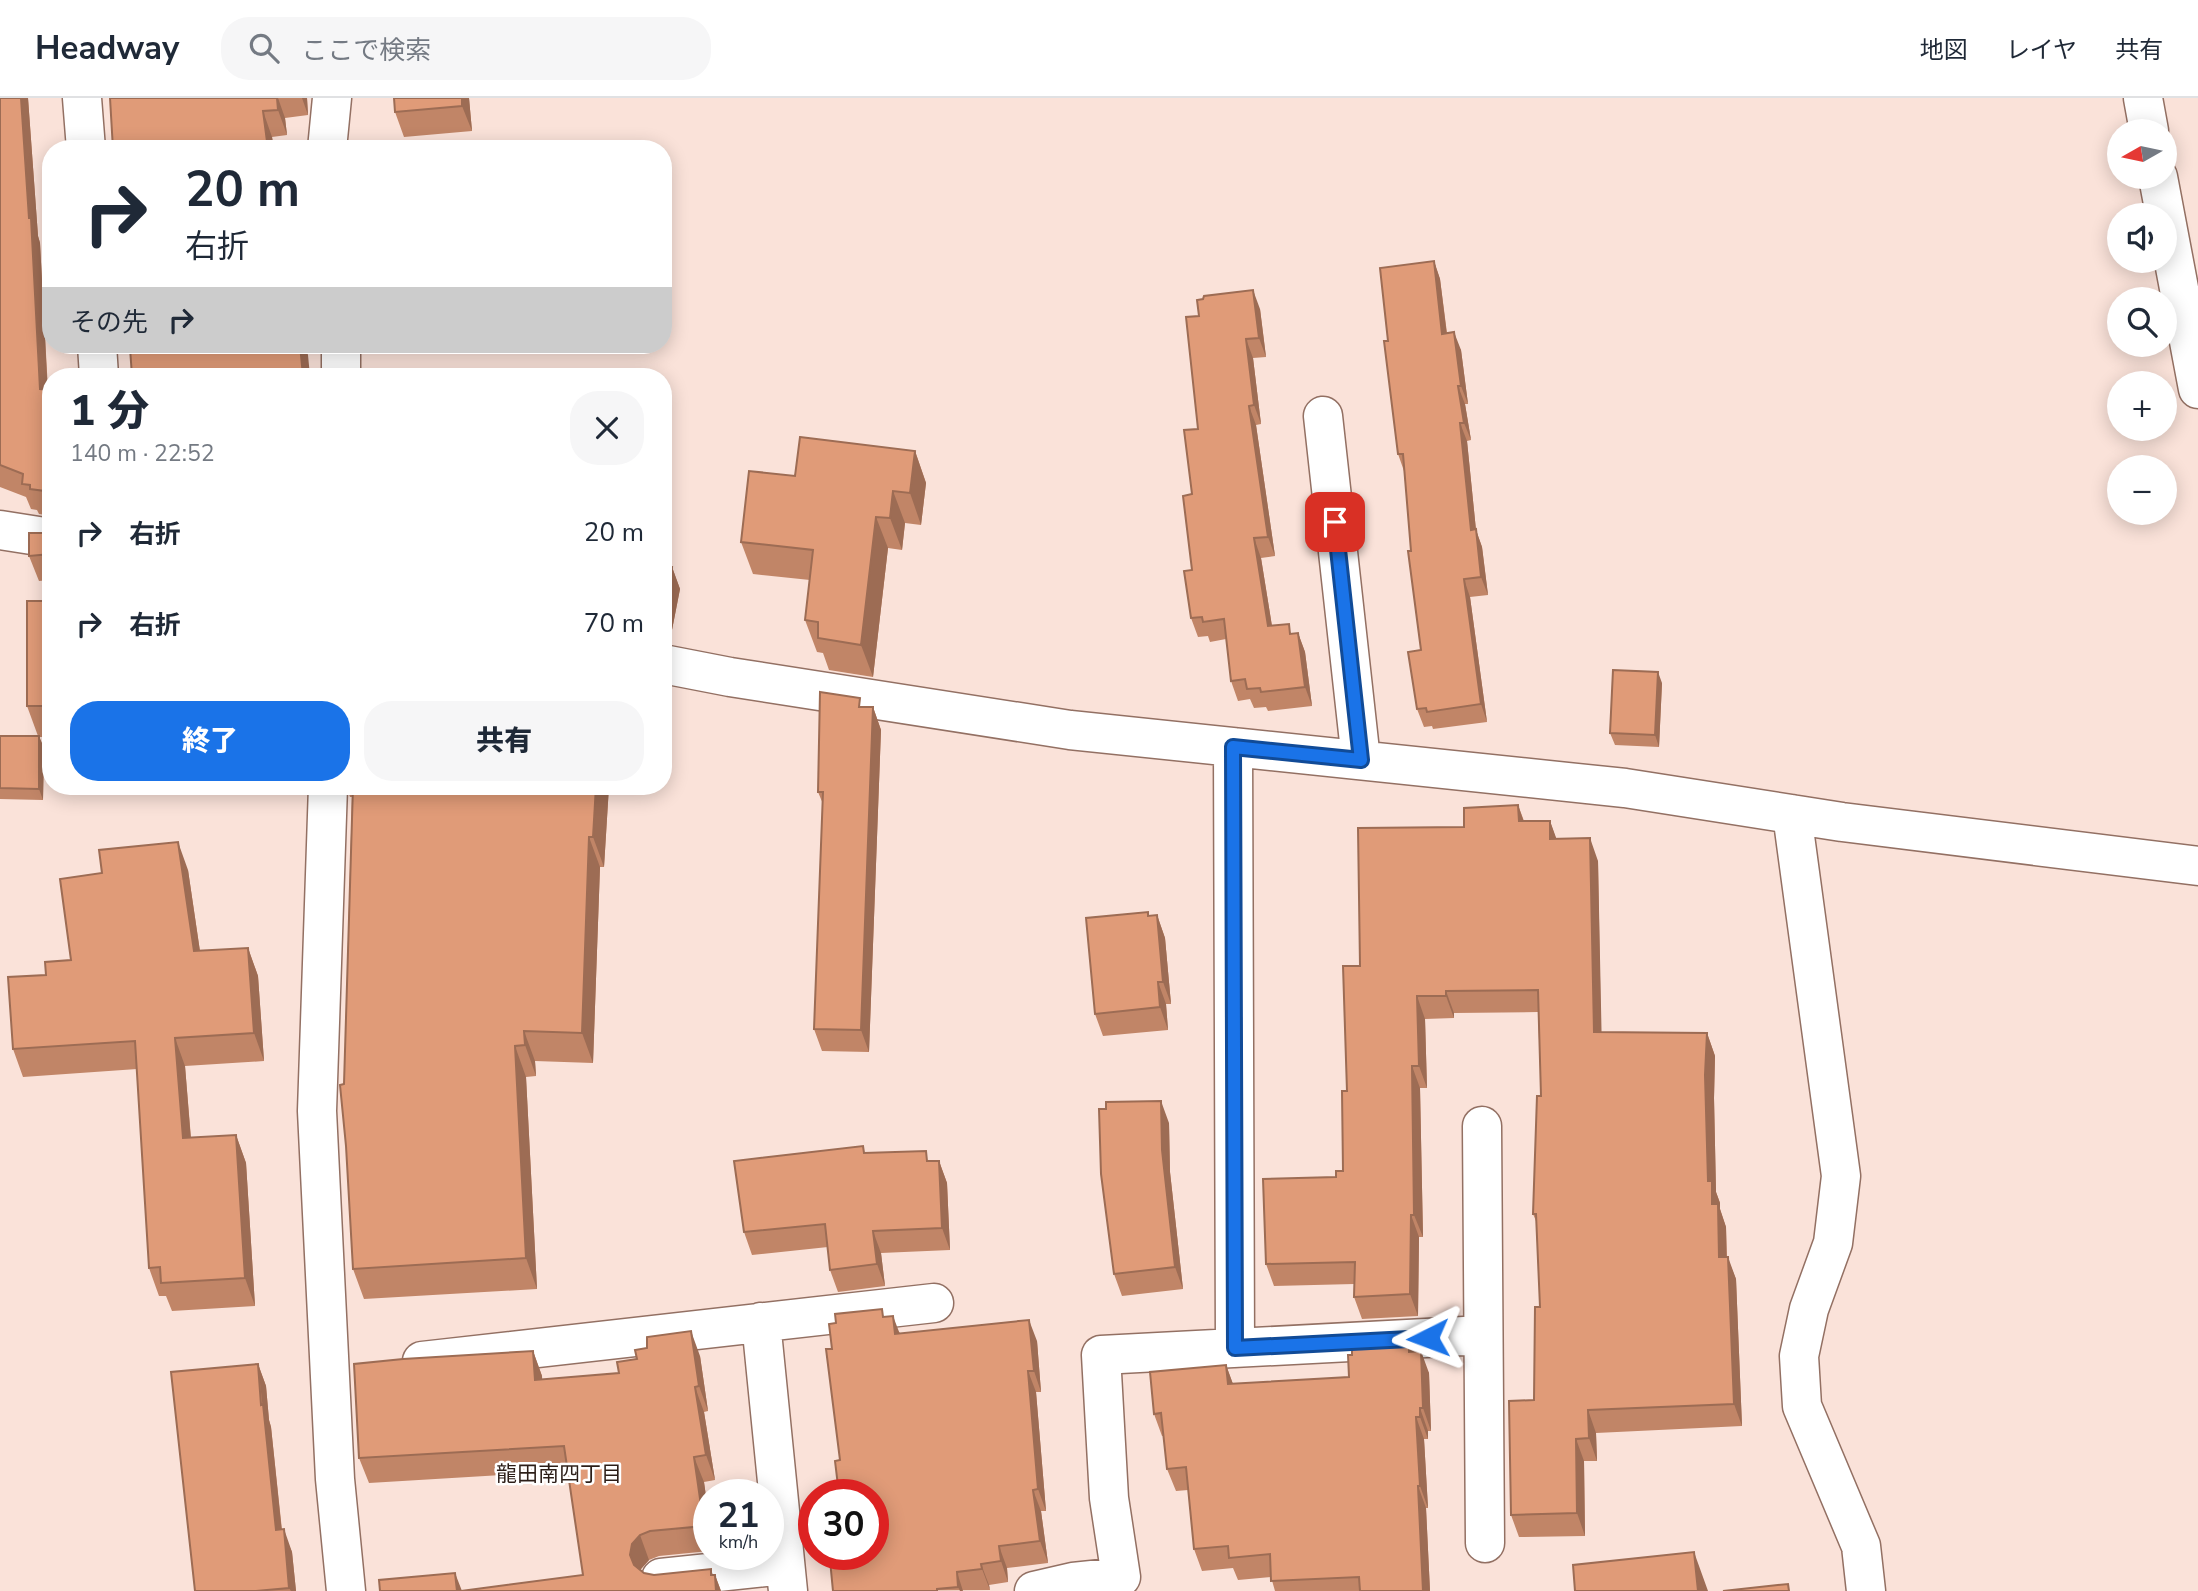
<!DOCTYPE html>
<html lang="ja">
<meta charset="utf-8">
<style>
:root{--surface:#fff;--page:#f6f6f7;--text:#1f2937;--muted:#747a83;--line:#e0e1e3;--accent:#1a73e8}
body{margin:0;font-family:"Nunito Sans","Noto Sans JP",sans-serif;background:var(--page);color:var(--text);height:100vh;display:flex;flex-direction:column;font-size:26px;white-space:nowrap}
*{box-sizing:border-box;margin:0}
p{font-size:23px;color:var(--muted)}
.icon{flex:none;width:38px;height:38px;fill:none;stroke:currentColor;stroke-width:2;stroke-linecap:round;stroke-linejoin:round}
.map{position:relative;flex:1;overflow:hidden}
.sheet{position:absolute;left:42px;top:270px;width:630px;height:427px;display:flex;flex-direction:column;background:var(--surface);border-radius:28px;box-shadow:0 4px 18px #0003}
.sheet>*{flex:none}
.top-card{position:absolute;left:42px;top:42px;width:630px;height:214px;border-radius:28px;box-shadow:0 4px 18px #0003;background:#fff;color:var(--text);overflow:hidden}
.needle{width:46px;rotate:261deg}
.controls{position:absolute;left:2107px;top:21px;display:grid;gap:14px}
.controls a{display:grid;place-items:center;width:70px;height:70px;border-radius:50%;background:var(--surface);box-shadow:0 4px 18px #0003;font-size:35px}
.speed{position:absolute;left:693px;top:1381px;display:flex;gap:14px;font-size:35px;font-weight:700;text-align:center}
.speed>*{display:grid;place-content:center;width:91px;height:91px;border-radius:50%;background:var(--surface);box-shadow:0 4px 18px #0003;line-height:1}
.speed small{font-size:18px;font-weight:400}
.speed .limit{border:10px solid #d22;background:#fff;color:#111}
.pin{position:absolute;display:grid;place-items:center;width:60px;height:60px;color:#fff;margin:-30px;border-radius:14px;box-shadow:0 4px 10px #0006}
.me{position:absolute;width:77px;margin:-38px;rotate:267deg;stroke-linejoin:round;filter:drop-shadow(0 0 5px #0008)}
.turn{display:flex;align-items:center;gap:24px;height:147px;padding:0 28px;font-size:32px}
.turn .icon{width:91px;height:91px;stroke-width:2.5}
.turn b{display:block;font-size:49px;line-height:60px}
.then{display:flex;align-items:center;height:66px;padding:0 28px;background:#0003;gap:14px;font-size:26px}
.round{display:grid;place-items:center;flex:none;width:74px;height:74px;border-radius:28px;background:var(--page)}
.head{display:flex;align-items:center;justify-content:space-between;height:119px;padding:0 28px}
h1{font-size:42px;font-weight:800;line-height:52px}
.button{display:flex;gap:14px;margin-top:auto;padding:14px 28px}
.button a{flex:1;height:80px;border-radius:28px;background:var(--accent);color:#fff;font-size:28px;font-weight:800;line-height:80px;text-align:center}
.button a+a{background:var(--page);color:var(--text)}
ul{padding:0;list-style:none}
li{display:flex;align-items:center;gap:21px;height:91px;padding:0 28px}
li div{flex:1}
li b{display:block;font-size:26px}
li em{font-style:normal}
header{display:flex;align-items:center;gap:42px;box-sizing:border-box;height:98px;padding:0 35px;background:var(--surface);border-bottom:2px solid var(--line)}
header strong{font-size:33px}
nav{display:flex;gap:38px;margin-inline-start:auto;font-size:24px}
.search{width:490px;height:63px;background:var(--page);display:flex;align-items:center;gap:18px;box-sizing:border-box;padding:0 24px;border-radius:28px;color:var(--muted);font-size:26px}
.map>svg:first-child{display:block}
</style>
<header>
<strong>Headway</strong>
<div class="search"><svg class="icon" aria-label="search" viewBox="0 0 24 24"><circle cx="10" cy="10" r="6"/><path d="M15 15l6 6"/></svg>ここで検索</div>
<nav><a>地図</a><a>レイヤ</a><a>共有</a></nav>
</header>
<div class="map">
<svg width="2198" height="1493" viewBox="0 0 2198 1493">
<rect width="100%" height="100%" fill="#fae2d9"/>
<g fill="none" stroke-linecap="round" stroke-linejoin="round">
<g stroke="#937063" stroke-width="41">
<path id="minor" d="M 82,0 L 86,51
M 327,51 L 332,0
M 97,247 L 99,278
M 341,247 L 341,278
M 1323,318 L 1361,662
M 0,432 L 51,440
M 663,566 L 730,579 L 1070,632 L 1625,690 L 1842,724 L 2198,768
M 1233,649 L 1235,1250
M 328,688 L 317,1013 L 335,1381 L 346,1493
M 1792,716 L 1841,1078 L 1833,1145 L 1809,1211 L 1799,1258 L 1802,1308 L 1861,1448 L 1866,1493
M 1482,1028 L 1485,1445
M 761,1224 L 788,1493
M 422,1263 L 934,1205
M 661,1480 L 785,1467
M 1034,1493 L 1073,1484 L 1121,1479 L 1109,1400 L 1101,1257 L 1483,1237"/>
</g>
<g stroke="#937063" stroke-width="41">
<path id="highway" d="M 2143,0 L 2149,33
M 2158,79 L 2198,291"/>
</g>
<use href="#minor" stroke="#fff" stroke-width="38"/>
<use href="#highway" stroke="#fff" stroke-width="38"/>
</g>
<path fill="#c18567" d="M 0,0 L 28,0 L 38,138 L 40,145 L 48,292 L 51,292 L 51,418 L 39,416 L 37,412 L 31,411 L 26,399 L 0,389 Z
M 110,0 L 307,0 L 308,17 L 285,20 L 287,37 L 272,39 L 274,51 L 113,51 Z
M 394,0 L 469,0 L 472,33 L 404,39 L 395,14 Z
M 1434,163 L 1440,181 L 1447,235 L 1461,252 L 1468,306 L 1465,306 L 1471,342 L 1467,343 L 1476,432 L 1482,449 L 1488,497 L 1470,499 L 1487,624 L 1433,631 L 1432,628 L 1424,629 L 1417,611 L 1421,552 L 1404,373 L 1398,356 Z
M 1260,211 L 1266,259 L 1253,260 L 1261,326 L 1256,327 L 1275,458 L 1261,460 L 1272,528 L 1292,536 L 1298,535 L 1305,554 L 1312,608 L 1268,613 L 1266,609 L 1254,610 L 1250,601 L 1238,603 L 1231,583 L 1226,541 L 1210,544 L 1208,538 L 1198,539 L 1191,520 L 1192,396 L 1198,331 Z
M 915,353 L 926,385 L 921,427 L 905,425 L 902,452 L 888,450 L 873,579 L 829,572 L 823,555 L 817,554 L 805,522 L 810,482 L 753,476 L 741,444 L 795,378 Z
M 51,434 L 51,482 L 39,483 L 29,458 Z
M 663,467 L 672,469 L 680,491 L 671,537 L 663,535 Z
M 51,503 L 51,639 L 39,639 L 44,650 L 43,702 L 0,701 L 0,638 L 38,638 L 27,608 Z
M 1662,585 L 1659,649 L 1615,647 L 1610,635 Z
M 873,609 L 881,632 L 869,954 L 822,953 L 814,931 L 823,706 L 818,694 Z
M 250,688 L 307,688 L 306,695 L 252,692 Z
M 346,688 L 609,688 L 604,769 L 600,769 L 593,965 L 535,963 L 536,978 L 526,979 L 537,1191 L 364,1201 L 353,1171 L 344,986 L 352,699 L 350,699 Z
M 1518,707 L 1524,723 L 1550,723 L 1556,741 L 1598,763 L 1601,934 L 1707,935 L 1715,958 L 1714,1000 L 1716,1094 L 1720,1105 L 1720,1111 L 1726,1129 L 1727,1159 L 1736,1181 L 1742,1328 L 1596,1335 L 1597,1363 L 1584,1363 L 1585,1438 L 1519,1439 L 1511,1417 L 1534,1302 L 1540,1209 L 1536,1123 L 1533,1116 L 1541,998 L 1538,914 L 1454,915 L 1454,920 L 1425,921 L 1427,990 L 1420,990 L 1423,1139 L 1419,1139 L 1418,1218 L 1362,1221 L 1354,1199 L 1354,1186 L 1274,1188 L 1266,1166 L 1336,1079 L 1343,1073 L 1347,993 L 1360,868 L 1464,729 Z
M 188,772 L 200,853 L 248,850 L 258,878 L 264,963 L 185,968 L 191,1040 L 236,1037 L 246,1065 L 255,1208 L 172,1213 L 166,1198 L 159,1198 L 149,1170 L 137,971 L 23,979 L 13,951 L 46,877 L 71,862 Z
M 1148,814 L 1149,818 L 1157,817 L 1165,840 L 1171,906 L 1166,906 L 1168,932 L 1103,938 L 1095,916 Z
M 1169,1025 L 1170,1074 L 1183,1191 L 1122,1198 L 1114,1176 Z
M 866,1055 L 930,1063 L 939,1063 L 947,1085 L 950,1152 L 881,1155 L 885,1188 L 838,1194 L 830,1172 L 828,1149 L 752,1157 L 744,1134 Z
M 885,1219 L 900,1235 L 1037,1243 L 1041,1294 L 1036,1294 L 1046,1413 L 1041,1413 L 1048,1465 L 1007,1470 L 1008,1484 L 989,1487 L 990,1492 L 833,1493 L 846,1461 L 840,1362 L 832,1251 Z
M 1409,1240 L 1414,1253 L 1429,1275 L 1431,1333 L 1428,1333 L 1428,1341 L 1424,1341 L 1428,1410 L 1426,1410 L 1430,1493 L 1275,1493 L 1271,1479 L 1238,1482 L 1233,1470 L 1202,1473 L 1194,1451 L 1188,1392 L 1176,1393 L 1167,1371 L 1164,1338 L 1162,1338 L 1154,1316 L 1226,1267 L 1233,1286 L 1349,1279 L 1352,1257 Z
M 533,1253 L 542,1278 L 542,1282 L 619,1275 L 700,1258 L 708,1313 L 704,1314 L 715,1382 L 704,1384 L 709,1420 L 709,1453 L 659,1458 L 649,1462 L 641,1471 L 641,1473 L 644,1475 L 654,1477 L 715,1477 L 721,1493 L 380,1493 L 462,1493 L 583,1477 L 568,1373 L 369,1385 L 359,1360 Z
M 258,1266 L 266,1288 L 269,1322 L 271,1329 L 282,1432 L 292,1454 L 296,1493 L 195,1493 Z"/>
<path fill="#9d6c54" d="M 21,0 L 28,0 L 38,138 L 40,145 L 49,317 L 40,291 Z
M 277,0 L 278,0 L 285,20 L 287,37 L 278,12 Z
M 302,0 L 307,0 L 308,17 Z
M 462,0 L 469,0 L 472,33 L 462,8 Z
M 263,13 L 272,39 L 274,51 L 268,51 Z
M 1434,163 L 1440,181 L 1449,254 L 1442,236 Z
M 1253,192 L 1260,211 L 1266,259 L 1259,240 Z
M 1454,234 L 1461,252 L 1468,306 L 1461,288 Z
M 1246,241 L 1253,260 L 1261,326 L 1254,307 Z
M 300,247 L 305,247 L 308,257 L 310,278 L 303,278 Z
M 1458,288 L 1465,306 L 1471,342 L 1464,325 Z
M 1249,308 L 1256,327 L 1275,458 L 1268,439 Z
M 1460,325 L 1467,343 L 1476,432 L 1482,449 L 1488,497 L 1481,479 L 1471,432 Z
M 915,353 L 926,385 L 921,427 L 910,395 Z
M 893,393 L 905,425 L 902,452 L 890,420 Z
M 876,419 L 888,450 L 873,579 L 861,547 Z
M 1254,440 L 1261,460 L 1275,547 L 1268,528 Z
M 672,469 L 680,491 L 671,537 L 663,515 Z
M 1464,481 L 1470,499 L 1487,624 L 1481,606 Z
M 1298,535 L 1305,554 L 1312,608 L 1305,589 Z
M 1658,574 L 1662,585 L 1659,649 L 1655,637 Z
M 873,609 L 881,632 L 869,954 L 861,932 Z
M 39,638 L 44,650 L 43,702 L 39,691 Z
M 303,688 L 307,688 L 306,695 Z
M 596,688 L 609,688 L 604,769 L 593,739 Z
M 1518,707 L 1526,730 L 1519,723 Z
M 1550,723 L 1558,745 L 1550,741 Z
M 589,739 L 600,769 L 593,965 L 582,935 Z
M 1590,740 L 1598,763 L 1602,956 L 1594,934 Z
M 178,744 L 188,772 L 204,881 L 194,853 Z
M 1157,817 L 1165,840 L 1171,906 L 1163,884 Z
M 248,850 L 258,878 L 264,963 L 254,935 Z
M 1158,884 L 1166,906 L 1168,932 L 1160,909 Z
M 1446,893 L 1454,915 L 1454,920 L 1446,898 Z
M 1417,898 L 1425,921 L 1427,990 L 1419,968 Z
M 524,933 L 535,963 L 536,978 L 525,947 Z
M 1707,935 L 1715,958 L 1714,1000 L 1716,1094 L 1720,1105 L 1720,1111 L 1726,1129 L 1727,1182 L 1719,1159 L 1708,1083 L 1705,977 Z
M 175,940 L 185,968 L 193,1068 L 183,1040 Z
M 515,948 L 526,979 L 537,1191 L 526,1160 Z
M 1412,968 L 1420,990 L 1423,1139 L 1414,1117 Z
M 1161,1003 L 1169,1025 L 1170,1074 L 1183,1191 L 1175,1169 L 1162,1052 Z
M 236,1037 L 246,1065 L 255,1208 L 245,1180 Z
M 939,1063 L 947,1085 L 950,1152 L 942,1130 Z
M 1411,1117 L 1419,1139 L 1418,1218 L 1410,1196 Z
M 873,1133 L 881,1155 L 885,1188 L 877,1166 Z
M 1728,1159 L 1736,1181 L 1742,1328 L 1734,1306 Z
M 893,1218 L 901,1239 L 895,1236 Z
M 1029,1222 L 1037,1243 L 1041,1294 L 1034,1273 Z
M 691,1233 L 700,1258 L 708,1313 L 699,1288 Z
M 1409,1240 L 1417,1262 L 1409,1254 Z
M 533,1253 L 542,1278 L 544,1307 L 535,1282 Z
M 1421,1253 L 1429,1275 L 1431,1333 L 1423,1310 Z
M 258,1266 L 266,1288 L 269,1322 L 271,1329 L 284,1454 L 276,1432 Z
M 1226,1267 L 1234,1289 L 1228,1286 Z
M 1028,1273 L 1036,1294 L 1046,1413 L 1038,1391 Z
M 695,1289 L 704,1314 L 715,1382 L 706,1357 Z
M 1420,1310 L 1428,1333 L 1428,1341 L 1420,1319 Z
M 1588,1312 L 1596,1335 L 1597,1363 L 1589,1340 Z
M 1416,1319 L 1424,1341 L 1428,1410 L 1420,1388 Z
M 1576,1341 L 1584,1363 L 1585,1438 L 1577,1415 Z
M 694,1359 L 704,1384 L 709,1420 L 709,1440 L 704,1428 Z
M 1418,1388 L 1426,1410 L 1430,1493 L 1423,1493 Z
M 1033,1392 L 1041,1413 L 1048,1465 L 1040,1443 Z
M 284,1431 L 292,1454 L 296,1493 L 291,1493 L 289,1490 Z
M 640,1437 L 649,1462 L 641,1471 L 639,1482 L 630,1457 L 632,1446 Z
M 999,1448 L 1007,1470 L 1008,1484 L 1001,1463 Z
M 1694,1454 L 1708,1493 L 1698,1493 Z
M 981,1466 L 989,1487 L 990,1492 L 982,1471 Z
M 711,1471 L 715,1484 L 715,1477 L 721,1493 L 716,1493 Z
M 957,1474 L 963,1493 L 960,1493 L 958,1489 Z
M 455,1475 L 462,1493 L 457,1493 Z"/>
<path fill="#e09b78" stroke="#9d6c54" stroke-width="2" d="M 0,0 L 21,0 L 29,120 L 31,120 L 40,291 L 51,292 L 51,396 L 45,393 L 30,391 L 30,387 L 22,386 L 23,376 L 0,367 Z
M 110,0 L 277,0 L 278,12 L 263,13 L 268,51 L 113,51 Z
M 394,0 L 462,0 L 462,8 L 395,14 Z
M 1434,163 L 1442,236 L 1454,234 L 1461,288 L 1458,288 L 1464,325 L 1460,325 L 1471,432 L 1476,431 L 1481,479 L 1464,481 L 1481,606 L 1427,614 L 1426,610 L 1417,611 L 1408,554 L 1421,552 L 1408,453 L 1411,453 L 1403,356 L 1398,356 L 1384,243 L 1388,243 L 1380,170 Z
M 1253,192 L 1259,240 L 1246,241 L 1254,307 L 1249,308 L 1268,439 L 1254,440 L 1268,528 L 1289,526 L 1290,536 L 1298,535 L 1305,589 L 1261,594 L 1260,590 L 1247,591 L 1245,581 L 1231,583 L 1224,521 L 1203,524 L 1202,519 L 1191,520 L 1184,473 L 1192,472 L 1183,398 L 1192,396 L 1184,332 L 1198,331 L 1186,219 L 1199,218 L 1197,202 L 1203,201 L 1204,198 Z
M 139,247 L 300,247 L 303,278 L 132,278 L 130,250 L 139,249 Z
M 800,339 L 915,353 L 910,395 L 893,393 L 890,420 L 876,419 L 861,547 L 818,540 L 818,524 L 805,522 L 813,452 L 741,444 L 749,373 L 795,378 Z
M 51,434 L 51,456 L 29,458 L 29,435 L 49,435 Z
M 663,467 L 672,469 L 663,515 Z
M 27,503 L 51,503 L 51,608 L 27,608 Z
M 1613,572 L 1658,574 L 1655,637 L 1610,635 Z
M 820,594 L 860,600 L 859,609 L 873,609 L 861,932 L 814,931 L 823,694 L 818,694 Z
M 0,638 L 39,638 L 39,691 L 0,690 Z
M 353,688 L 596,688 L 593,739 L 589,739 L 582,935 L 524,933 L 525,947 L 515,948 L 526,1160 L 353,1171 L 346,1048 L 340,987 L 344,986 Z
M 1518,707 L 1519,723 L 1550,723 L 1550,741 L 1590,740 L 1594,934 L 1707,935 L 1705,977 L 1708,1083 L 1712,1083 L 1712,1106 L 1718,1106 L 1719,1159 L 1728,1159 L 1734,1306 L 1588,1312 L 1589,1340 L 1576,1341 L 1577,1415 L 1511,1417 L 1509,1303 L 1534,1302 L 1535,1209 L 1540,1209 L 1536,1116 L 1533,1116 L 1537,998 L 1541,998 L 1538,892 L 1446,893 L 1446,898 L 1417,898 L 1419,968 L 1412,968 L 1414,1117 L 1411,1117 L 1410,1196 L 1354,1199 L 1355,1164 L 1266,1166 L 1263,1081 L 1336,1079 L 1336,1073 L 1343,1073 L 1342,993 L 1347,993 L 1343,868 L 1360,868 L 1358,730 L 1464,729 L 1464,710 Z
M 178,744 L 194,853 L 248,850 L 254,935 L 175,940 L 183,1040 L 236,1037 L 245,1180 L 161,1185 L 160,1169 L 149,1170 L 135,943 L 13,951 L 8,879 L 46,877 L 45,864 L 71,862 L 60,781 L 102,775 L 99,752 Z
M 1148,814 L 1148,818 L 1157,817 L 1163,884 L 1158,884 L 1160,909 L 1095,916 L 1086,820 Z
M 1161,1003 L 1162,1052 L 1175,1169 L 1114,1176 L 1101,1076 L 1099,1011 L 1106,1011 L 1106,1004 Z
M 863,1048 L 864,1055 L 926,1053 L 927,1063 L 939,1063 L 942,1130 L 873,1133 L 877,1166 L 830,1172 L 825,1126 L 744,1134 L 734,1063 Z
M 882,1211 L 883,1219 L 893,1218 L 895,1236 L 1029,1222 L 1034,1273 L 1028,1273 L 1038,1391 L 1033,1392 L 1040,1443 L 999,1448 L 1001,1463 L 981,1466 L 982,1471 L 957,1474 L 958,1489 L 937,1491 L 937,1493 L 833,1493 L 830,1462 L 846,1461 L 846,1456 L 873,1456 L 873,1396 L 839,1396 L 835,1363 L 840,1362 L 826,1251 L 832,1251 L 829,1226 L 836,1225 L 835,1216 Z
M 691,1233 L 699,1288 L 695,1289 L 706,1357 L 694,1359 L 704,1428 L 650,1433 L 640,1437 L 632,1446 L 630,1457 L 634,1467 L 644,1475 L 654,1477 L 711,1471 L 711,1477 L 715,1477 L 716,1493 L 461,1493 L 583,1477 L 564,1348 L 359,1360 L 354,1266 L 403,1261 L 533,1253 L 535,1282 L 619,1275 L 617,1264 L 637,1261 L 635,1252 L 647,1250 L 647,1239 Z
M 1409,1240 L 1409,1254 L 1421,1253 L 1423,1310 L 1420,1310 L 1420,1319 L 1416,1319 L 1420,1388 L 1418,1388 L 1423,1493 L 1360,1493 L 1359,1479 L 1271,1483 L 1270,1456 L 1229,1460 L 1228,1448 L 1194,1451 L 1186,1369 L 1167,1371 L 1161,1315 L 1154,1316 L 1150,1274 L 1226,1267 L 1228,1286 L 1349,1279 L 1348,1257 L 1352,1257 L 1352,1243 Z
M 258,1266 L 261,1307 L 263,1306 L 276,1432 L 284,1431 L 289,1490 L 256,1493 L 195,1493 L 171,1274 Z
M 1694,1454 L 1698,1493 L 1575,1493 L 1573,1467 Z
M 455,1475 L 457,1493 L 380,1493 L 379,1482 Z
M 1788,1486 L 1789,1493 L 1723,1493 Z"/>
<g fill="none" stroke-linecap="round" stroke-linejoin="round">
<g stroke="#114b97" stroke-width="18">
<path id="route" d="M 1335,424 L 1361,662 L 1233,649 L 1235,1250 L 1428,1240"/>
</g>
<use href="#route" stroke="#1a73e8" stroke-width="12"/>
</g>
<g text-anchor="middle" stroke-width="5" stroke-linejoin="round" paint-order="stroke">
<g font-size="21" fill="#2c1e18" stroke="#fff">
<text x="559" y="1383">龍田南四丁目</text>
</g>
</g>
</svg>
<div class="controls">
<a><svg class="needle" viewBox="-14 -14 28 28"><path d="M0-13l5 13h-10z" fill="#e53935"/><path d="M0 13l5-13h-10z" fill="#747a83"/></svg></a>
<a><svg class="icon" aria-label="sound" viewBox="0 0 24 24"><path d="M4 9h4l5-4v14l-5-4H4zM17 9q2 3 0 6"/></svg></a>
<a><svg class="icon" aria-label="search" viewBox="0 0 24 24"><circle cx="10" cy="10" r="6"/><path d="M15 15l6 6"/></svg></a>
<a>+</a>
<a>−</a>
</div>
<div class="speed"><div>21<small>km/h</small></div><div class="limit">30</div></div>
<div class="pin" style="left:1335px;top:424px;background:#d93025"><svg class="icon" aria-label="arrive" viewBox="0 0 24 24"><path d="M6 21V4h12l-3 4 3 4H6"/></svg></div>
<svg class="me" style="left:1428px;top:1240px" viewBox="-20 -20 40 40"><path d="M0-17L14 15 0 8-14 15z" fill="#1a73e8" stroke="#fff" stroke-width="4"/></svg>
<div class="top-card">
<div class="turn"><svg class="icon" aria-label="right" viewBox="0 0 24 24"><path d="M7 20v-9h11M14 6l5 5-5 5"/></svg><div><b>20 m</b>右折</div></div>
<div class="then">その先<svg class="icon" aria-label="right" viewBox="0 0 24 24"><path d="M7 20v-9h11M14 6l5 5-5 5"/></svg></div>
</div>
<section class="sheet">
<div class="head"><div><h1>1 分</h1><p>140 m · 22:52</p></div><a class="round"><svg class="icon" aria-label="close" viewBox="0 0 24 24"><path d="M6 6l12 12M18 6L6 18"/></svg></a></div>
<ul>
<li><svg class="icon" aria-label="right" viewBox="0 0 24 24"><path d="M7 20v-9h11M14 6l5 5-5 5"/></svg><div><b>右折</b></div><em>20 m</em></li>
<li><svg class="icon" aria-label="right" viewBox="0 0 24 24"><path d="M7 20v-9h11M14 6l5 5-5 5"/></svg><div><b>右折</b></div><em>70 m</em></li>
</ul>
<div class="button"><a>終了</a><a>共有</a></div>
</section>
</div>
